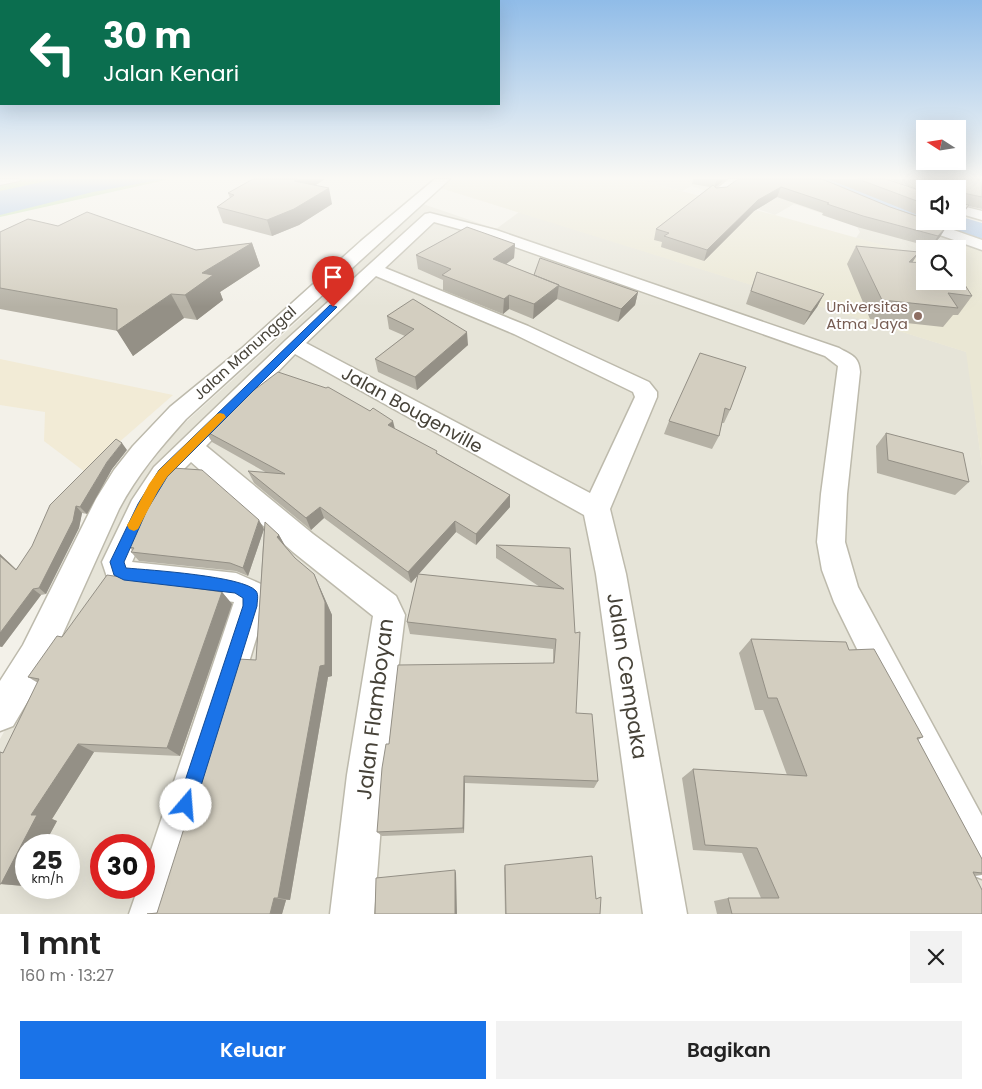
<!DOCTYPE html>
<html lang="id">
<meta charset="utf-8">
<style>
:root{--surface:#fff;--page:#f2f2f2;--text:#222;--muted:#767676;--accent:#1a73e8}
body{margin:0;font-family:Poppins,sans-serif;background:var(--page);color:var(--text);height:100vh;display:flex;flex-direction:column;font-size:19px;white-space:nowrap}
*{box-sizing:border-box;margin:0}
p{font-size:16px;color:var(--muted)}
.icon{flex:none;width:28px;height:28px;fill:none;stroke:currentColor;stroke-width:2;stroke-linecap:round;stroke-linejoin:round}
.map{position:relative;height:914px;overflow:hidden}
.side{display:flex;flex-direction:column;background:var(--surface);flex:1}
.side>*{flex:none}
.top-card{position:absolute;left:0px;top:0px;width:500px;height:105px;box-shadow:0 5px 20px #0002;background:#0b6e4f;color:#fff;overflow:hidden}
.needle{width:32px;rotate:282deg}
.controls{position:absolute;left:916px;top:120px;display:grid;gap:10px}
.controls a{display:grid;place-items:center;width:50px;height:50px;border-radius:0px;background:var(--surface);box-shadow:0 5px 20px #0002;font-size:25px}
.speed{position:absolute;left:15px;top:834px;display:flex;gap:10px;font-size:25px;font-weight:700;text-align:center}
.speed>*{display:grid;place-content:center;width:65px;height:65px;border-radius:50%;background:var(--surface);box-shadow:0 5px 20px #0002;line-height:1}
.speed small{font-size:12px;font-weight:400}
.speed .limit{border:8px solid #d22;background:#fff;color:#111}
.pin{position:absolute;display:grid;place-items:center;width:42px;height:42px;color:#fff;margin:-51px -21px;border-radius:50% 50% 50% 0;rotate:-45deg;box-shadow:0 0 5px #0007}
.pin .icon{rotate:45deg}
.me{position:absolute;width:55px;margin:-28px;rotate:18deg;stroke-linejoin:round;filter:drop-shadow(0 0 4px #0008)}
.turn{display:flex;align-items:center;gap:18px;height:105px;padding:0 20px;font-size:22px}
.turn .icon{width:65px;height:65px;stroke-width:2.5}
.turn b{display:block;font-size:35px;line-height:42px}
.round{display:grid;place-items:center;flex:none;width:52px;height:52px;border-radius:0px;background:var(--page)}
.summary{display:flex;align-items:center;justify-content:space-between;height:85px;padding:0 20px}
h1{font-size:30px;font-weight:600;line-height:38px}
.cta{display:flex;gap:10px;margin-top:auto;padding:10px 20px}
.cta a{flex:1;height:58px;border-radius:0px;background:var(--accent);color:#fff;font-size:20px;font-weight:600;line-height:58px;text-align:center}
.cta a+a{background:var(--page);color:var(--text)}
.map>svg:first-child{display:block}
</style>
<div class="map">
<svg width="982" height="914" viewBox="0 0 982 914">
<rect width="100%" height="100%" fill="#f3f1e9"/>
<path fill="#e6e4d8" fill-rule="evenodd" d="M 634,179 L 803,179 L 952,238 L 946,240 L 936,249 L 925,249 L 925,257 L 856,238 L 860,232 L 856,225 L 794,204 L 775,215 L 692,186 L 682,191 Z
M 420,203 L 496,229 L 519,212 L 967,352 L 982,466 L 982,914 L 0,914 L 0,739 L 58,635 L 99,529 L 177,430 L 299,320 ZM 26,845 L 69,845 L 69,888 L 26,888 ZM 101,845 L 144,845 L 144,888 L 101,888 Z"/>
<path fill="#f2ebd6" d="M 0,359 L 173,395 L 85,472 L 44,441 L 45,412 L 0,405 Z"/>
<path fill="#eae7d4" d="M 446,179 L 634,179 L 775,215 L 925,257 L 925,281 L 958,281 L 958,249 L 936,249 L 946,240 L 982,250 L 982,466 L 966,352 L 437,187 Z"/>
<path fill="#c8e3b6" d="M 0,179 L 170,179 L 0,217 Z"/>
<path fill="#acc7e9" d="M 56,179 L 164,179 L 93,192 L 0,215 L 0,191 Z
M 815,179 L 854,179 L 925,207 L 925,221 L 958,221 L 958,216 L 982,223 L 982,242 L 886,209 Z"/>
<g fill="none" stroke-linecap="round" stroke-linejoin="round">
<g stroke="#bdbaac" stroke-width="2">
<path id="pedestrian" d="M 0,179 L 20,179 L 19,181 L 0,185 Z"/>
</g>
<g stroke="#bdbaac" stroke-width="3">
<path id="minor" d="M 435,179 L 450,179 L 186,419 C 160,448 137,475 119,509 L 47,669 L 13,726 L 0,731 L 0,681 L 23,645 L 96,499 L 114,470 L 133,446 L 170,407 L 241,349 L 361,241 Z
M 729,179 L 745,179 L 723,196 L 713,196 L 711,193 Z
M 958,205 L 982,211 L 982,220 L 958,213 Z
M 430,213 L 496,230 L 839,348 C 851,355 859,356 860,372 L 847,494 L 845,542 L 858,587 L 982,816 L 982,879 L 967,873 L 834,602 L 822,570 L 817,542 L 821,494 L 838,366 L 825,356 L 484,236 L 434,222 L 385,268 L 528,326 L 649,382 L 657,392 L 657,397 L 610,509 L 626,574 L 687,914 L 643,914 L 596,574 L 584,515 L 295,354 L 206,446 L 313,534 L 396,596 L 405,615 L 385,775 L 374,914 L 330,914 L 347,775 L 373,616 L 293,552 L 191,462 L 172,481 L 154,512 L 132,562 L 236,573 L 261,584 L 265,594 L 266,606 L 173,914 L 129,914 L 138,888 L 144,888 L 144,871 L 234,602 L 124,587 L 108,580 L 102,562 L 132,500 L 154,467 L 286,340 L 425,214 ZM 376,276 L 514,334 L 633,392 L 635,397 L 590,493 L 306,343 Z
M 911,215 L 982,240 L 982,250 L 906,223 L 903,220 L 906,217 Z"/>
</g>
<use href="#pedestrian" fill="#fff" fill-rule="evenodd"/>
<use href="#minor" fill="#fff" fill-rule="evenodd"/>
</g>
<path fill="#b5b1a5" d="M 253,179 L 325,179 L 315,185 L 332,204 L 299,225 L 272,236 L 223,223 L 217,207 L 230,198 L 228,193 Z
M 693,179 L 726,179 L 716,187 L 716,188 L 822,179 L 940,237 L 931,247 L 857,227 L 822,215 L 823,213 L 777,197 L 754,211 L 704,261 L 661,247 L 662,242 L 654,240 L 656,229 L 710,187 L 692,184 Z
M 828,179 L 886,179 L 925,192 L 925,218 Z
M 889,179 L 982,179 L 982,209 L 968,206 L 962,216 L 958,189 L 925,189 L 925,192 Z
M 935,221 L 957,221 L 950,228 Z
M 58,226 L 196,250 L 252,243 L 260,266 L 220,292 L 223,300 L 197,320 L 184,318 L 133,356 L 118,331 L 0,309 L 0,232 Z
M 515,244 L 514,258 L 506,264 L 534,275 L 638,292 L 635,305 L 618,322 L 557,299 L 533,319 L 509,309 L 503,314 L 443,290 L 443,280 L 418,269 L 416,255 Z
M 856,246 L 913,262 L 972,296 L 958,315 L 953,315 L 943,327 L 870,319 L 847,264 Z
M 757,272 L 824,294 L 817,307 L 804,325 L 746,304 Z
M 387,316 L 468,345 L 417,390 L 378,372 L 375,359 L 405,336 L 389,329 Z
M 746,367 L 730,410 L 724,423 L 722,423 L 719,436 L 712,449 L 664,434 L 669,421 Z
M 241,400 L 395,429 L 510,495 L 510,507 L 476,545 L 456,532 L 418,574 L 540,587 L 496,558 L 496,545 L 570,548 L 576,713 L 598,781 L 594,788 L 465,783 L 464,833 L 382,836 L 377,832 L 389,744 L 553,663 L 553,649 L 410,634 L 407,622 L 418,575 L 411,583 L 324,518 L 311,530 L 254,483 L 248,471 L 267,473 L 212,442 L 205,431 Z
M 886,433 L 969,482 L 955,495 L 877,473 L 876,446 Z
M 127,450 L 112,469 L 87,514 L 82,513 L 79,528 L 46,594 L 41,595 L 2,647 L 0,647 L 0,554 L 16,569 Z
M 264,529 L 279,535 L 286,548 L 320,588 L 332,615 L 332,676 L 328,677 L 290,900 L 286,900 L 282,914 L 147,914 L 157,913 L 256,660 L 264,529 L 248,576 L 236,571 L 139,561 L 131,552 L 132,550 L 129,547 Z
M 222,592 L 232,604 L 180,756 L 94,752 L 52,819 L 57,821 L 44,845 L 26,845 L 24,886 L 0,884 L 0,752 L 3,753 L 38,683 L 28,677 L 62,637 Z
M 751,639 L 849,650 L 923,737 L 918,740 L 982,859 L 982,875 L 975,876 L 982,914 L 717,914 L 714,901 L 728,898 L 761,898 L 742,853 L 693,850 L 682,778 L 693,769 L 787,775 L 763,710 L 755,710 L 739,653 Z
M 505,865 L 596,899 L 600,914 L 505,914 L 504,868 Z"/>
<path fill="#949086" d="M 297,179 L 325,179 L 298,197 L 294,181 Z
M 717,179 L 726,179 L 714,188 Z
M 781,187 L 777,197 L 754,211 L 704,261 L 707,250 L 758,200 Z
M 329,188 L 332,204 L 299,225 L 272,236 L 267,220 Z
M 969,205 L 962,216 L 958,220 L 958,217 Z
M 947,226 L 940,237 L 931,247 L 938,236 Z
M 252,243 L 260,266 L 220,292 L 223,300 L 197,320 L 185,295 L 202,273 Z
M 515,244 L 514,258 L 493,274 L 493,259 Z
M 919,252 L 907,271 L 909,262 Z
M 559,285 L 557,299 L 533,319 L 534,304 Z
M 638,292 L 635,305 L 618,322 L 621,309 Z
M 171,294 L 184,318 L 133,356 L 117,331 Z
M 824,294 L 817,307 L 804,325 L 811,312 Z
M 509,295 L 509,309 L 503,314 L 504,299 Z
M 467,332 L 468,345 L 417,390 L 415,377 Z
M 393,421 L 396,433 L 388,425 Z
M 122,443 L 127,450 L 112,469 L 87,514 L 80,507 L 107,462 Z
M 510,495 L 510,507 L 476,545 L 476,534 Z
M 76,506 L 82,513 L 79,528 L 46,594 L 39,588 Z
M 320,507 L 324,518 L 311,530 L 306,518 Z
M 259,520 L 264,529 L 248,576 L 243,568 Z
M 455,521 L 456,532 L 411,583 L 408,572 Z
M 279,535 L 287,549 L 277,537 Z
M 0,554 L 2,556 L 23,576 L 16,570 L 0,556 Z
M 314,574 L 332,615 L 332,676 L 328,677 L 290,900 L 278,898 Z
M 33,589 L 41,595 L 2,647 L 0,646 L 0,633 Z
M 222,592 L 232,604 L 180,756 L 167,748 Z
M 78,744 L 94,752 L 52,819 L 57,821 L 44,845 L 26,845 L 26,881 L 24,886 L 1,884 L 31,815 Z
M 464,776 L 465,783 L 464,833 L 463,828 Z
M 455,870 L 456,873 L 457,914 L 455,914 Z
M 274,898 L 286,900 L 282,914 L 270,914 Z"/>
<path fill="#d3cec0" stroke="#949086" d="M 253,179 L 297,179 L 294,181 L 329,188 L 294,209 L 267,220 L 217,207 L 234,195 L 228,193 Z
M 738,179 L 822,179 L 890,207 L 925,219 L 925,221 L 932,221 L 947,226 L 938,236 L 863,216 L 827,204 L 829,203 L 781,187 L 758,200 L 707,250 L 664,236 L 669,233 L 656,229 L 713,185 L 716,188 L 727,187 Z
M 858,179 L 886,179 L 925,192 L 925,204 Z
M 922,179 L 982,179 L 982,197 L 963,193 L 963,204 L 969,205 L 958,217 L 958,189 L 933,189 L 933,183 Z
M 87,212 L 196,250 L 252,243 L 202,273 L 213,275 L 185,295 L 171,294 L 117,331 L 117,309 L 0,288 L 0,232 L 28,219 L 58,226 Z
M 467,227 L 515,244 L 493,259 L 559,285 L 534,304 L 509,295 L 504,299 L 442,275 L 451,269 L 416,255 Z
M 856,246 L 919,252 L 909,262 L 925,263 L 925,281 L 958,281 L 958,274 L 972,296 L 948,293 L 958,308 L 882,300 Z
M 540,258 L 638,292 L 621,309 L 559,286 L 559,285 L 534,275 Z
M 757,272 L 824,294 L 811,312 L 751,291 Z
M 413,299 L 467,332 L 415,377 L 375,359 L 414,329 L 387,316 Z
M 700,353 L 746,367 L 730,410 L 725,408 L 719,436 L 669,421 Z
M 278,372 L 326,388 L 328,387 L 370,411 L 373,408 L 393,421 L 388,425 L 437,451 L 436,453 L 510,495 L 476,534 L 455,521 L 408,572 L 320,507 L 306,518 L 248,471 L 285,474 L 205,431 L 234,402 L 239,398 L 241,400 Z
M 886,433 L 963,453 L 969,482 L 888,460 Z
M 116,439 L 122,443 L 107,462 L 80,507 L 76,506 L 73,521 L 39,588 L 33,589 L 0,633 L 0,556 L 16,570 L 32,546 L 50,505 Z
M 173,468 L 202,470 L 259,520 L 243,568 L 230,563 L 131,552 L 134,548 L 129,547 L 149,504 L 167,473 Z
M 265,522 L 279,535 L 277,537 L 295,558 L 314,574 L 325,602 L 325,665 L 320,666 L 278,898 L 274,898 L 270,914 L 147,914 L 157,913 L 238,659 L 256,660 Z
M 496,545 L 570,548 L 575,633 L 580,632 L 576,713 L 592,714 L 598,781 L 464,776 L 463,828 L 377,832 L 382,768 L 386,744 L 389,744 L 398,665 L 554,663 L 556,639 L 407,622 L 418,574 L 564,589 Z
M 107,575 L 222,592 L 167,748 L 78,744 L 31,815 L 37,815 L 1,884 L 0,884 L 0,752 L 3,753 L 39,679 L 28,677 L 57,636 L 62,637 Z
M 751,639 L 846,642 L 849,650 L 874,649 L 923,737 L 917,738 L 982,859 L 982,873 L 973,872 L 982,890 L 982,914 L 732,914 L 728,898 L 779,898 L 757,848 L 705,845 L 693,769 L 807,776 L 777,698 L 768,698 Z
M 592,856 L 596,899 L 601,897 L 600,914 L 506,914 L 505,865 Z
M 455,870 L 455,914 L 375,914 L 376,878 Z"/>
<linearGradient id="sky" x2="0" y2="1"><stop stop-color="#90bce8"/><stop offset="0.58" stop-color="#faf9f5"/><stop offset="1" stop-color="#faf9f5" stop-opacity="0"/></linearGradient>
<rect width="982" height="307" fill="url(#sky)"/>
<path fill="#1a73e8" stroke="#114b97" d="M 330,305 L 337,307 L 167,477 L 147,510 L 124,562 L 126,568 C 149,570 244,576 256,591 C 259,595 257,601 257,606 L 195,805 L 193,812 L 186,814 L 180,812 L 177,805 L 243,606 L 243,598 L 235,593 L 124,580 L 114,575 L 110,562 L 138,504 L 159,470 Z"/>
<path fill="#f59e0b" d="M 220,413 L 224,414 L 226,417 L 224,419 L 167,477 L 158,491 L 138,529 L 134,531 L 129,529 L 127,525 L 129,522 L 149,484 L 159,470 L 217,414 Z"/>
<circle fill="#8d6e63" stroke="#fff" stroke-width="2" cx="918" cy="316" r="5"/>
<g text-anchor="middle" stroke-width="4" stroke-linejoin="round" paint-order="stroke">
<g font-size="15" fill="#785e54" stroke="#fff" text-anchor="end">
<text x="908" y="312">Universitas<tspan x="908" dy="17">Atma Jaya</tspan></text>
</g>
<g font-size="15" fill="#464238" stroke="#fff">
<text transform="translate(245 353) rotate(-42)" y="5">Jalan Manunggal</text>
</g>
<g font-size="18" fill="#464238" stroke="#fff">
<text transform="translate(412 410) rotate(29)" y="6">Jalan Bougenville</text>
</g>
<g font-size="21" fill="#464238" stroke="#fff">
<text transform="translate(627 676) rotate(81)" y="7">Jalan Cempaka</text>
<text transform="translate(375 709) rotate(-83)" y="7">Jalan Flamboyan</text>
</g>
</g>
</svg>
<div class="controls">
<a><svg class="needle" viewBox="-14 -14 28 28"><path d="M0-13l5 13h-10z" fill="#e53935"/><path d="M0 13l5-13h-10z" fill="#767676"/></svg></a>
<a><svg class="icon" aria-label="sound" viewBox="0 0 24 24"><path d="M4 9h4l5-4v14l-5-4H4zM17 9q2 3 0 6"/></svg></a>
<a><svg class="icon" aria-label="search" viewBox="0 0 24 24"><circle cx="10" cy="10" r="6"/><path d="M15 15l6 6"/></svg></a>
</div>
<div class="speed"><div>25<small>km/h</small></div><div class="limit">30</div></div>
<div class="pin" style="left:333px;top:307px;background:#d93025"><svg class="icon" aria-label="arrive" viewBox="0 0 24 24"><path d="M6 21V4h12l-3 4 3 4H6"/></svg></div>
<svg class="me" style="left:186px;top:805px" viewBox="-20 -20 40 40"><circle r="19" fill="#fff"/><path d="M0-13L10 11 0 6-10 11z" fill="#1a73e8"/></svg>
<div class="top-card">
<div class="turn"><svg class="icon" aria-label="left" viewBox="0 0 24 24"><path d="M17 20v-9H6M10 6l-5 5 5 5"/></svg><div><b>30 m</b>Jalan Kenari</div></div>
</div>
</div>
<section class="side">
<div class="summary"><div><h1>1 mnt</h1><p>160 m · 13:27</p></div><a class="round"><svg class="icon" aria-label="close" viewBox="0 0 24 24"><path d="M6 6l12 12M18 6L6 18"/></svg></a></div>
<div class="cta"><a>Keluar</a><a>Bagikan</a></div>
</section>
